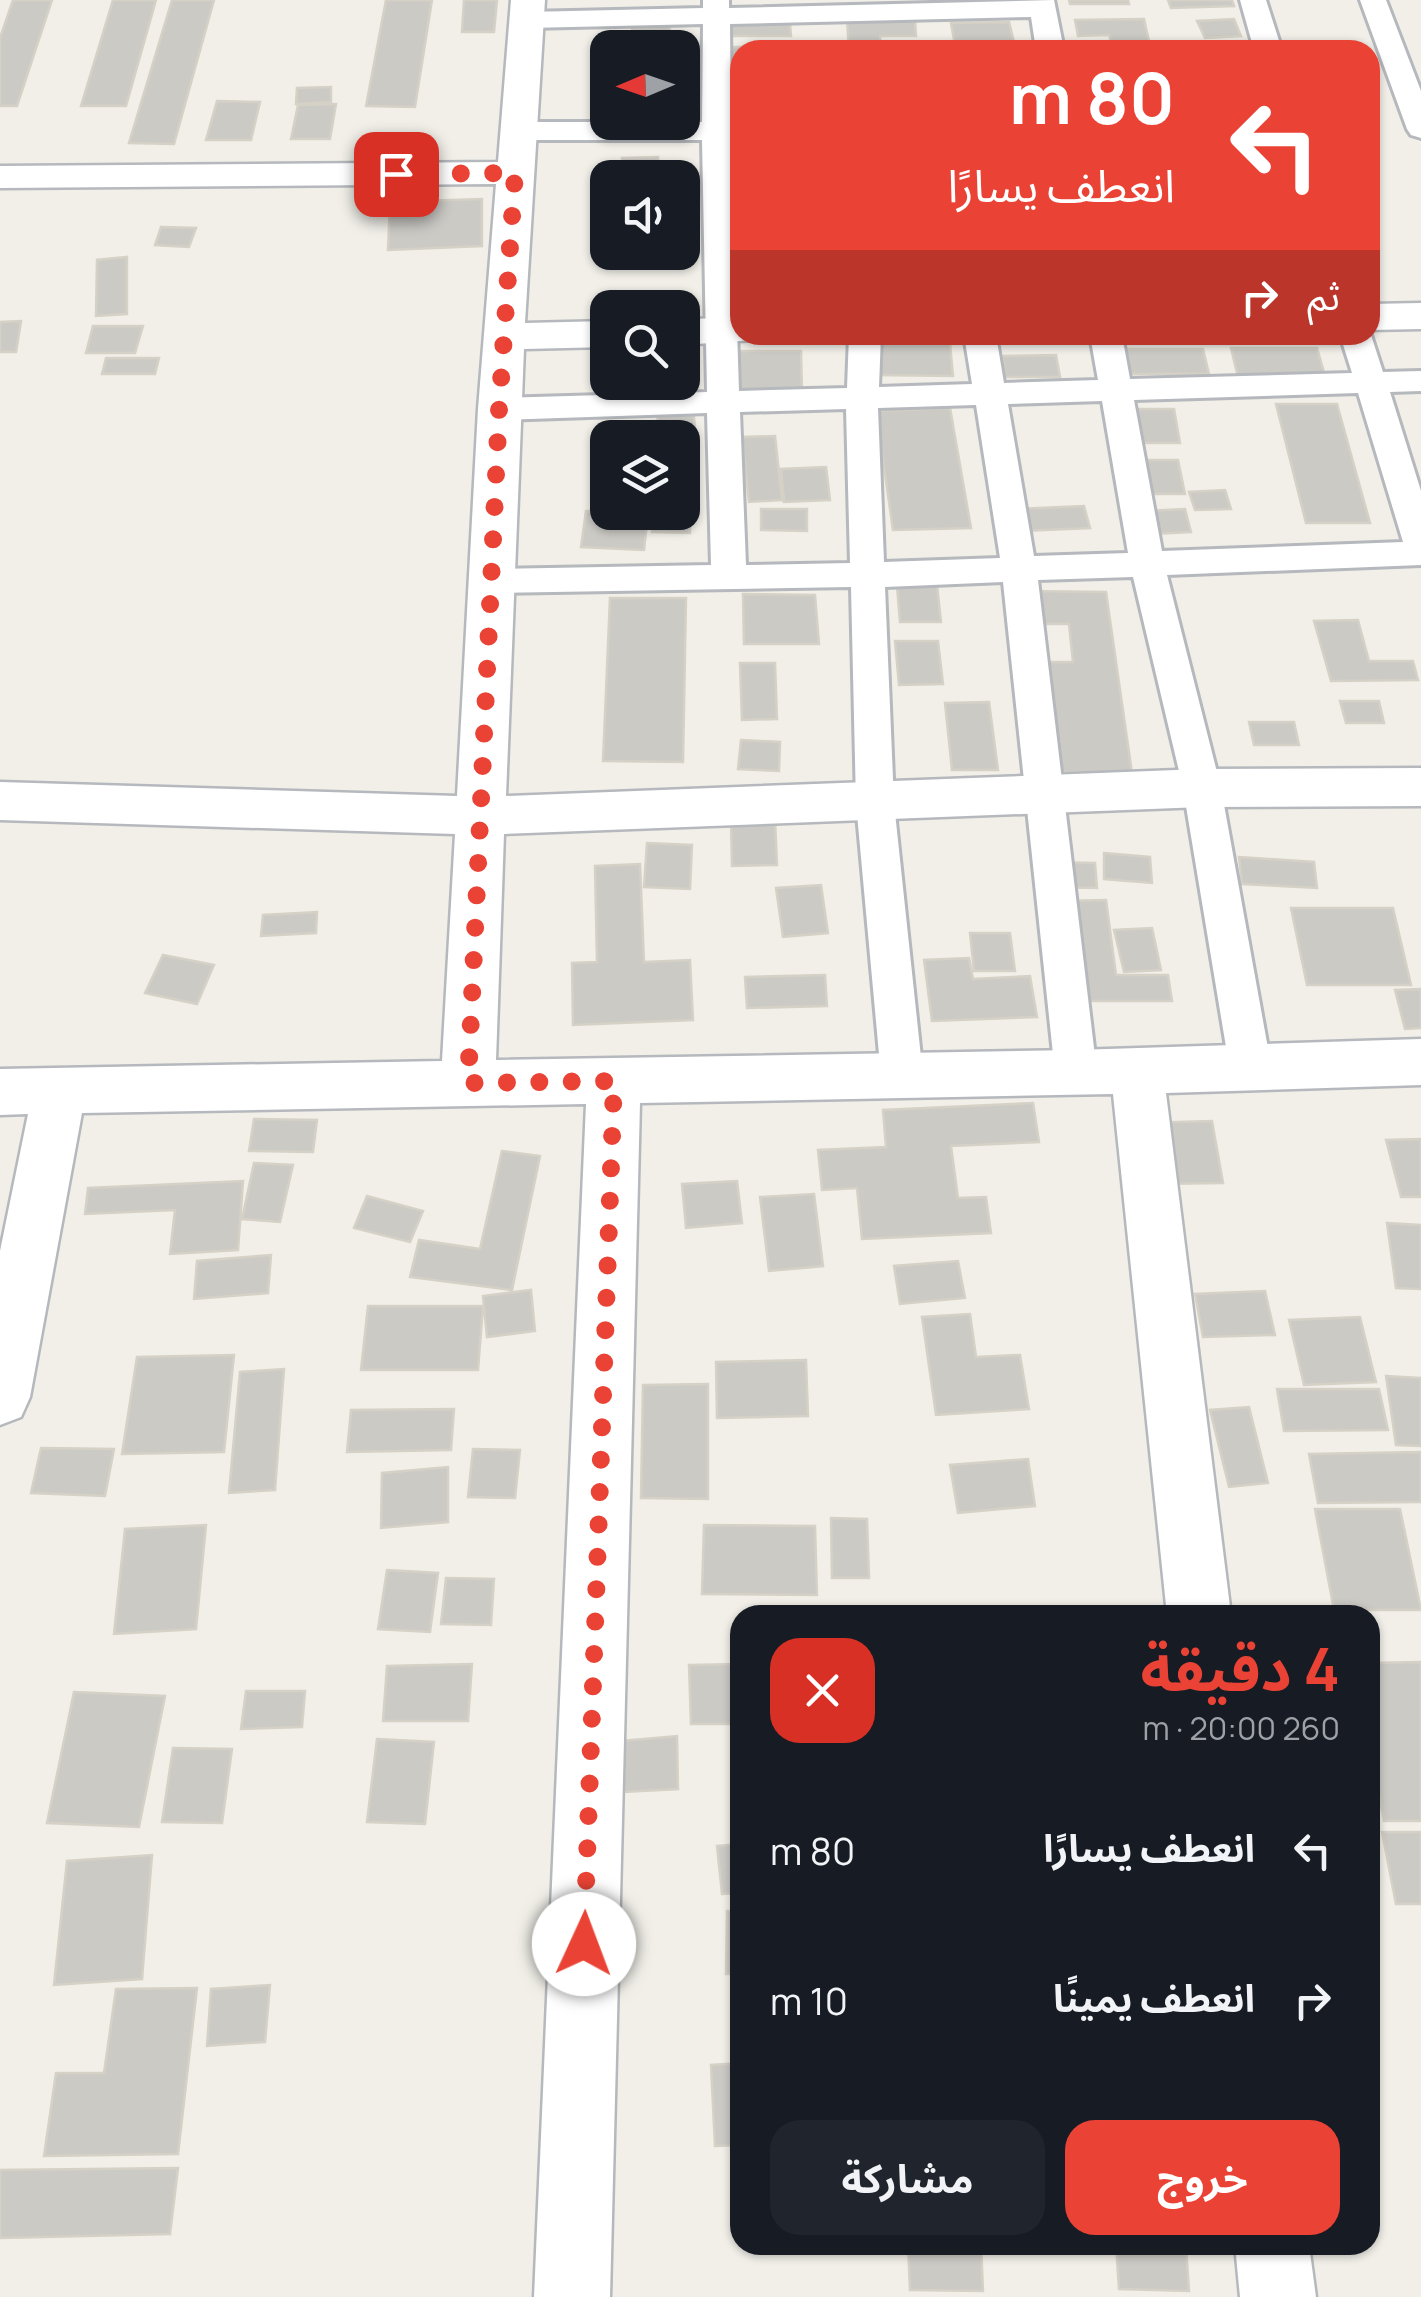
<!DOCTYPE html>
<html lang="ar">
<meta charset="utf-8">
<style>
:root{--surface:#171b24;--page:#20242c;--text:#f1f3f6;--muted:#9ea1a6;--accent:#ea4335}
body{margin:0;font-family:Manrope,"Noto Sans Arabic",sans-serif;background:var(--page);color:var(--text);direction:rtl;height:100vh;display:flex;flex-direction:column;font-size:38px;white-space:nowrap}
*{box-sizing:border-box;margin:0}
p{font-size:32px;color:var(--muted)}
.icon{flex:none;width:55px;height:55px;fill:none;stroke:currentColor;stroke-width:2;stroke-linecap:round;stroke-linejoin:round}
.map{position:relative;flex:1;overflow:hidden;direction:ltr}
.sheet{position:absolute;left:730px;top:1605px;width:650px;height:650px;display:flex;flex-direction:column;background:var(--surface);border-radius:30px;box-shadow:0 2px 8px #0004;direction:rtl}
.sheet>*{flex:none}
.banner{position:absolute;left:730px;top:40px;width:650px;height:305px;border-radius:30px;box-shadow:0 2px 8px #0004;direction:rtl;background:#ea4335;color:#fff;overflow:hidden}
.needle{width:65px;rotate:268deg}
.controls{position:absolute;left:590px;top:30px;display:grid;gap:20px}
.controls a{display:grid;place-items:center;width:110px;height:110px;border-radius:20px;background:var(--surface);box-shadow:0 2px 8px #0004;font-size:50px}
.pin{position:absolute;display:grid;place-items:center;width:85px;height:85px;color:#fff;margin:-42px;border-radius:20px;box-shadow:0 5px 15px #0006}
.me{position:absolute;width:110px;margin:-55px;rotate:2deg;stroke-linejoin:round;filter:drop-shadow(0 0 8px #0008)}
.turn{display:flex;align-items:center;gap:35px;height:210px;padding:0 40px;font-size:45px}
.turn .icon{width:130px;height:130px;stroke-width:2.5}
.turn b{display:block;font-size:70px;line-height:85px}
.then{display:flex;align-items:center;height:95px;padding:0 40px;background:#0003;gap:20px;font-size:38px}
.round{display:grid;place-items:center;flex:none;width:105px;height:105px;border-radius:30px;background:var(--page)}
.overview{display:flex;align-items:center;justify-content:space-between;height:170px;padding:0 40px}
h1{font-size:60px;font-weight:700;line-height:75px;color:var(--accent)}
.button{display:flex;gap:20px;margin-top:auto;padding:20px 40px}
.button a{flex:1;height:115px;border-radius:30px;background:var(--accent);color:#fff;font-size:40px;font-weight:700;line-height:115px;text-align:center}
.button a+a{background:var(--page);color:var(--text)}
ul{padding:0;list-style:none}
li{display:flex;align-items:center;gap:30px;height:150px;padding:0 40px}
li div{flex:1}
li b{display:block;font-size:38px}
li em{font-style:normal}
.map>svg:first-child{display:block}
</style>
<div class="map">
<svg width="1421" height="2297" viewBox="0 0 1421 2297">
<rect width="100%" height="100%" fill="#f1efe8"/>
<path fill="#cccac5" stroke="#d6d1c6" stroke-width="2.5" d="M 13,0 L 52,0 L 17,106 L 0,106 L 0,38 Z
M 113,0 L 156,0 L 126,106 L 81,106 Z
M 172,0 L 214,0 L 174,144 L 129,143 Z
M 386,0 L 432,0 L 415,107 L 366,106 Z
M 464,0 L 497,0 L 494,32 L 462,32 Z
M 1069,0 L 1128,0 L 1129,4 L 1070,4 Z
M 1168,0 L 1232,0 L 1234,6 L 1171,8 Z
M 847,19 L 915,20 L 916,36 L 880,36 L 881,50 L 849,50 Z
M 1144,19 L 1151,50 L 1113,50 L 1109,35 L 1078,36 L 1075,20 Z
M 1234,19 L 1241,36 L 1205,38 L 1197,21 Z
M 1009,22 L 1016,50 L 956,50 L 951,23 Z
M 727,24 L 790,24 L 791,36 L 727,36 Z
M 669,26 L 673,47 L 635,48 L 632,29 Z
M 728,47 L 756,47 L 756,50 L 740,50 L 740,70 L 729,70 Z
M 728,73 L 740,73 L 740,106 L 730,106 Z
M 331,87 L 331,102 L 296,104 L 297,88 Z
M 217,101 L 260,102 L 251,140 L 206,140 Z
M 336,104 L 330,139 L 291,139 L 298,105 Z
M 658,157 L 659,178 L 623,178 L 622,158 Z
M 482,199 L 482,246 L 388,250 L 390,202 Z
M 161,227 L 196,228 L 189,247 L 155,245 Z
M 625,252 L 660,252 L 660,265 L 623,265 Z
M 127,257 L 127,314 L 96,316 L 97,260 Z
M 21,321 L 16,352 L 0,352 L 0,322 Z
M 93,326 L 143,326 L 135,353 L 86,353 Z
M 872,343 L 950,344 L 953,376 L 875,375 Z
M 1231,348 L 1317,348 L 1325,376 L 1238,377 Z
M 1122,349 L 1203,349 L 1209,374 L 1127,374 Z
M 732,351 L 801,351 L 802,392 L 733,392 Z
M 1056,355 L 1060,377 L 1005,377 L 1002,356 Z
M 106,358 L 159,358 L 155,374 L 102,374 Z
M 1276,404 L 1337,404 L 1370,523 L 1306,523 Z
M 693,406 L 695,429 L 658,430 L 657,407 Z
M 950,408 L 971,528 L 893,530 L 876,411 Z
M 1134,409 L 1174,409 L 1180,443 L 1139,443 Z
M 775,436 L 782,500 L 749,502 L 742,437 Z
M 1140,460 L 1178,460 L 1185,494 L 1145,494 Z
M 826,467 L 830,500 L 784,502 L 781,469 Z
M 1225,490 L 1231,509 L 1195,510 L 1189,492 Z
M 682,496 L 691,496 L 690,533 L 652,532 L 653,512 L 682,512 Z
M 1084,506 L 1090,528 L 1000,532 L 996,510 Z
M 761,509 L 807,509 L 807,531 L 761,530 Z
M 1185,509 L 1191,532 L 1153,534 L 1146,511 Z
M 586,511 L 648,514 L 644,550 L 581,547 Z
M 937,585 L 941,622 L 900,622 L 897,586 Z
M 1023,591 L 1106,592 L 1132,773 L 1042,772 L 1030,662 L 1073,662 L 1069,624 L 1027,624 Z
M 743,594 L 815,595 L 819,644 L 744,644 Z
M 610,598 L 686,598 L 683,762 L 603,761 Z
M 1358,620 L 1369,661 L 1413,661 L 1418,680 L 1331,681 L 1314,621 Z
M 895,641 L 938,641 L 943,684 L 899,685 Z
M 740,663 L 775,663 L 777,719 L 742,720 Z
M 1340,701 L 1379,701 L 1384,723 L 1346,723 Z
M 989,702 L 998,770 L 952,770 L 945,703 Z
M 1249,722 L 1294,722 L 1299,745 L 1254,745 Z
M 741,740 L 780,742 L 779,771 L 738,769 Z
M 731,820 L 775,820 L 777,865 L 732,866 Z
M 647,843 L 692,845 L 690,889 L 644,887 Z
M 1104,853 L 1150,857 L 1152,883 L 1104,879 Z
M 1239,857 L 1314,862 L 1317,888 L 1242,884 Z
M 1046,862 L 1095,863 L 1097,888 L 1048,887 Z
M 640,864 L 644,962 L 690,960 L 693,1020 L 573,1025 L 572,963 L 597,962 L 595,866 Z
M 821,885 L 828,933 L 783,937 L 776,888 Z
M 1106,900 L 1116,975 L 1168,975 L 1172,1001 L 1073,1001 L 1061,901 Z
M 1291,908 L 1393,908 L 1411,985 L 1307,985 Z
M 317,912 L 316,933 L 261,936 L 263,915 Z
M 1152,928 L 1161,970 L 1124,972 L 1114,930 Z
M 970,933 L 1010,933 L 1015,971 L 974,971 Z
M 163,955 L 214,965 L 197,1004 L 145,993 Z
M 969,958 L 973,979 L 1030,976 L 1037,1017 L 932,1021 L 924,960 Z
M 825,975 L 827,1006 L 747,1008 L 745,977 Z
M 1421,989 L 1421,1028 L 1405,1029 L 1395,990 Z
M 1033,1103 L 1039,1142 L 951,1146 L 958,1198 L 986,1197 L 991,1233 L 862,1239 L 857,1188 L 822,1190 L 818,1150 L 886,1147 L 883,1110 Z
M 254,1119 L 317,1120 L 313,1152 L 249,1151 Z
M 1212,1121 L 1223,1183 L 1155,1184 L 1145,1123 Z
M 1421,1139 L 1421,1197 L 1401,1197 L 1386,1140 Z
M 502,1151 L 540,1156 L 512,1290 L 410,1277 L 419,1240 L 480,1249 Z
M 254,1163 L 293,1165 L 280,1222 L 242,1219 Z
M 243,1181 L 238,1250 L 170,1254 L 175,1210 L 85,1214 L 88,1188 Z
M 737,1181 L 742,1223 L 686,1228 L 682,1184 Z
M 814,1194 L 823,1266 L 769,1271 L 760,1197 Z
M 367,1196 L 423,1211 L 410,1242 L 354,1228 Z
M 1387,1223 L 1421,1225 L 1421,1289 L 1396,1288 Z
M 271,1255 L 268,1293 L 194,1299 L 197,1261 Z
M 958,1261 L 965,1298 L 900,1304 L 894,1266 Z
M 531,1290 L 535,1331 L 487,1337 L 483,1296 Z
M 1265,1291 L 1275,1335 L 1203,1337 L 1195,1294 Z
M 368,1306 L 483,1306 L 478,1370 L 361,1370 Z
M 970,1314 L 976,1357 L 1020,1355 L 1029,1409 L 936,1415 L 922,1317 Z
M 1360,1317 L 1376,1382 L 1304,1385 L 1289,1320 Z
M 234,1355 L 224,1452 L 122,1454 L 137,1357 Z
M 806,1360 L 808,1416 L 717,1418 L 716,1362 Z
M 284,1369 L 275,1490 L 229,1493 L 240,1372 Z
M 1386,1376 L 1421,1378 L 1421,1446 L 1396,1445 Z
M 708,1384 L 708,1499 L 641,1498 L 643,1385 Z
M 1277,1389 L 1379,1389 L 1388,1430 L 1284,1431 Z
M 1249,1407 L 1268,1483 L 1229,1487 L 1210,1410 Z
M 454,1409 L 451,1450 L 347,1452 L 351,1410 Z
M 41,1448 L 114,1449 L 105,1496 L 31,1493 Z
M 473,1449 L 520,1450 L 515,1498 L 468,1497 Z
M 1421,1452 L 1421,1502 L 1318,1503 L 1309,1454 Z
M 1028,1459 L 1035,1506 L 958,1513 L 950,1465 Z
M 448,1467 L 448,1522 L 381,1528 L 382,1473 Z
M 1315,1509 L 1400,1509 L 1421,1610 L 1334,1610 Z
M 831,1518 L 867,1519 L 869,1578 L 832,1578 Z
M 206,1525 L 196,1629 L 114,1634 L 125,1529 Z
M 704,1525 L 815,1526 L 817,1595 L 702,1594 Z
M 387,1570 L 438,1573 L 430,1632 L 378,1629 Z
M 446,1578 L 494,1579 L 491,1625 L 441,1624 Z
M 1421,1662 L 1421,1821 L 1384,1821 L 1370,1750 L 1370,1663 Z
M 472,1664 L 468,1721 L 383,1721 L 387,1666 Z
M 740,1664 L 740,1724 L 691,1724 L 689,1665 Z
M 246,1691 L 305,1691 L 302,1727 L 241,1729 Z
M 74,1692 L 165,1696 L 139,1827 L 47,1823 Z
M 677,1736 L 678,1789 L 624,1792 L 622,1741 Z
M 377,1739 L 434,1742 L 425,1824 L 367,1822 Z
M 173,1748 L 232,1749 L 222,1823 L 162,1822 Z
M 1382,1832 L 1421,1832 L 1421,1904 L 1396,1904 Z
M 740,1844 L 740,1893 L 722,1894 L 717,1846 Z
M 152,1855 L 142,1979 L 54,1985 L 67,1861 Z
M 727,1911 L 740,1911 L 740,1974 L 726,1974 Z
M 270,1985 L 265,2042 L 207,2046 L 211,1989 Z
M 197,1988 L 178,2154 L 44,2156 L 56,2073 L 104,2073 L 116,1989 Z
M 740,2063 L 740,2145 L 715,2146 L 711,2065 Z
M 178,2168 L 170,2234 L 0,2238 L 0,2170 Z
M 908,2245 L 981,2245 L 983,2291 L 910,2290 Z
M 1116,2245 L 1186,2245 L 1189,2291 L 1119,2289 Z"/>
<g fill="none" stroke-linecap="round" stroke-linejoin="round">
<g stroke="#b5b8bc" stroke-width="6">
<path id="service" d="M 703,0 L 729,0 L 729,8 L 1054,0 L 1064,50 L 1036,50 L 1031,17 L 730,24 L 731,122 L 740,122 L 740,140 L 731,140 L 739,391 L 847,388 L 849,335 L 881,335 L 879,387 L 972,384 L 964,335 L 996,335 L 1004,383 L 1098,380 L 1090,335 L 1122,335 L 1130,379 L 1352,373 L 1340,335 L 1370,332 L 1383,372 L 1421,371 L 1421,391 L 1390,392 L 1421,491 L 1421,565 L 1167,575 L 1221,788 L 1271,1065 L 1265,1077 L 1250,1082 L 1235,1077 L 1229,1065 L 1183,788 L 1133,577 L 1038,580 L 1097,1073 L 1091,1085 L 1076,1091 L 1061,1085 L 1055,1073 L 1003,582 L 885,587 L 894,803 L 923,1076 L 917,1088 L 902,1094 L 887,1088 L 881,1076 L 856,803 L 851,587 L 490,593 L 478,590 L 473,581 L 478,572 L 490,569 L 711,565 L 707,413 L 499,420 L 488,417 L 483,409 L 488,401 L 499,398 L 707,392 L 702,140 L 518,140 L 508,137 L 504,131 L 508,125 L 518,122 L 702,122 L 703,24 L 527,28 L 514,20 L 527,12 L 703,8 ZM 1358,393 L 1403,542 L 1162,551 L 1134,400 ZM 1102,401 L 1128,553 L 1034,556 L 1008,404 ZM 976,405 L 1000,558 L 884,562 L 878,408 ZM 846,409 L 850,563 L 746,565 L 740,412 Z
M 1240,0 L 1266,0 L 1282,50 L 1254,50 Z
M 1360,0 L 1386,0 L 1421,91 L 1421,138 L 1411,135 L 1407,129 Z"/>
</g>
<g stroke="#b5b8bc" stroke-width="5">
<path id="minor" d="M 511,0 L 545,0 L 525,323 L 608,321 L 608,347 L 524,349 L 506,796 L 1202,769 L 1421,768 L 1421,806 L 1202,807 L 504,834 L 496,1060 L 1076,1050 L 1421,1039 L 1421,1085 L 1166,1093 L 1231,1615 L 1167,1615 L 1113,1094 L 640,1103 L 610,2297 L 534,2297 L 586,1104 L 82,1113 L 30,1397 L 21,1417 L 0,1425 L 0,1251 L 28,1114 L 0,1115 L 0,1069 L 442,1061 L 455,834 L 0,820 L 0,782 L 457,796 L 478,409 L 496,184 L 0,188 L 0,166 L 498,162 Z
M 1421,303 L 1421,329 L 1370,330 L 1370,304 Z
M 740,318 L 740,335 L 758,335 L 754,340 L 682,345 L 682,319 Z
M 1235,2245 L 1309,2245 L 1316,2297 L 1240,2297 Z"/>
</g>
<use href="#service" fill="#fff" fill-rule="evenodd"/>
<use href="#minor" fill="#fff" fill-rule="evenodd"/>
</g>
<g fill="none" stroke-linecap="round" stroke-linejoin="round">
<path stroke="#ea4335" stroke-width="18" stroke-dasharray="0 32.4" d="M 396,174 L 515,173 L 499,410 L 468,1083 L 614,1081 L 584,1944"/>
</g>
</svg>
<div class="controls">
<a><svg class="needle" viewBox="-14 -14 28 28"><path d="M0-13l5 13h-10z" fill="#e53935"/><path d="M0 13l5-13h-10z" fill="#9ea1a6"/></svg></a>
<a><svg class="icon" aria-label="sound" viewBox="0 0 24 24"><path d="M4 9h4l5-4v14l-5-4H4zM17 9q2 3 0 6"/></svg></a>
<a><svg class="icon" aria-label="search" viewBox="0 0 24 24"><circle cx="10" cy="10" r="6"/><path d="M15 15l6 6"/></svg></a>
<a><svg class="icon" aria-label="layers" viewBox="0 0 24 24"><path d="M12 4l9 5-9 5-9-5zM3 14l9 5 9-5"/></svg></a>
</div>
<div class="pin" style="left:396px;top:174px;background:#d93025"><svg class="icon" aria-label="arrive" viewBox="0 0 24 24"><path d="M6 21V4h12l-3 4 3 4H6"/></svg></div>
<svg class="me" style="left:584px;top:1944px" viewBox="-20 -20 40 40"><circle r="19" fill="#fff"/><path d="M0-13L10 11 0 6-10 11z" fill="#ea4335"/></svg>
<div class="banner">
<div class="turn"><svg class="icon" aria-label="left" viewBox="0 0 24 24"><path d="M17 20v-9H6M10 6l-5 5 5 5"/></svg><div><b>80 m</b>انعطف يسارًا</div></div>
<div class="then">ثم<svg class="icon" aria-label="right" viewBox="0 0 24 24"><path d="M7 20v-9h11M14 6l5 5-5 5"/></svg></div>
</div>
<section class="sheet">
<div class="overview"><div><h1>4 دقيقة</h1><p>260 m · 20:00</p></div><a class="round" style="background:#d93025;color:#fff"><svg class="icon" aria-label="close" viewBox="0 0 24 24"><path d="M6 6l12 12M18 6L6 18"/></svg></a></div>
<ul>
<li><svg class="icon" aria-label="left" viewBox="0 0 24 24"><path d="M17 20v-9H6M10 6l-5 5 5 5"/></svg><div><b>انعطف يسارًا</b></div><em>80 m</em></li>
<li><svg class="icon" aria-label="right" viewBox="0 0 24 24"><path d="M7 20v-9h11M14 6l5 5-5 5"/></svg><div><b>انعطف يمينًا</b></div><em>10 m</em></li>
</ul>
<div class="button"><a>خروج</a><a>مشاركة</a></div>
</section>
</div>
